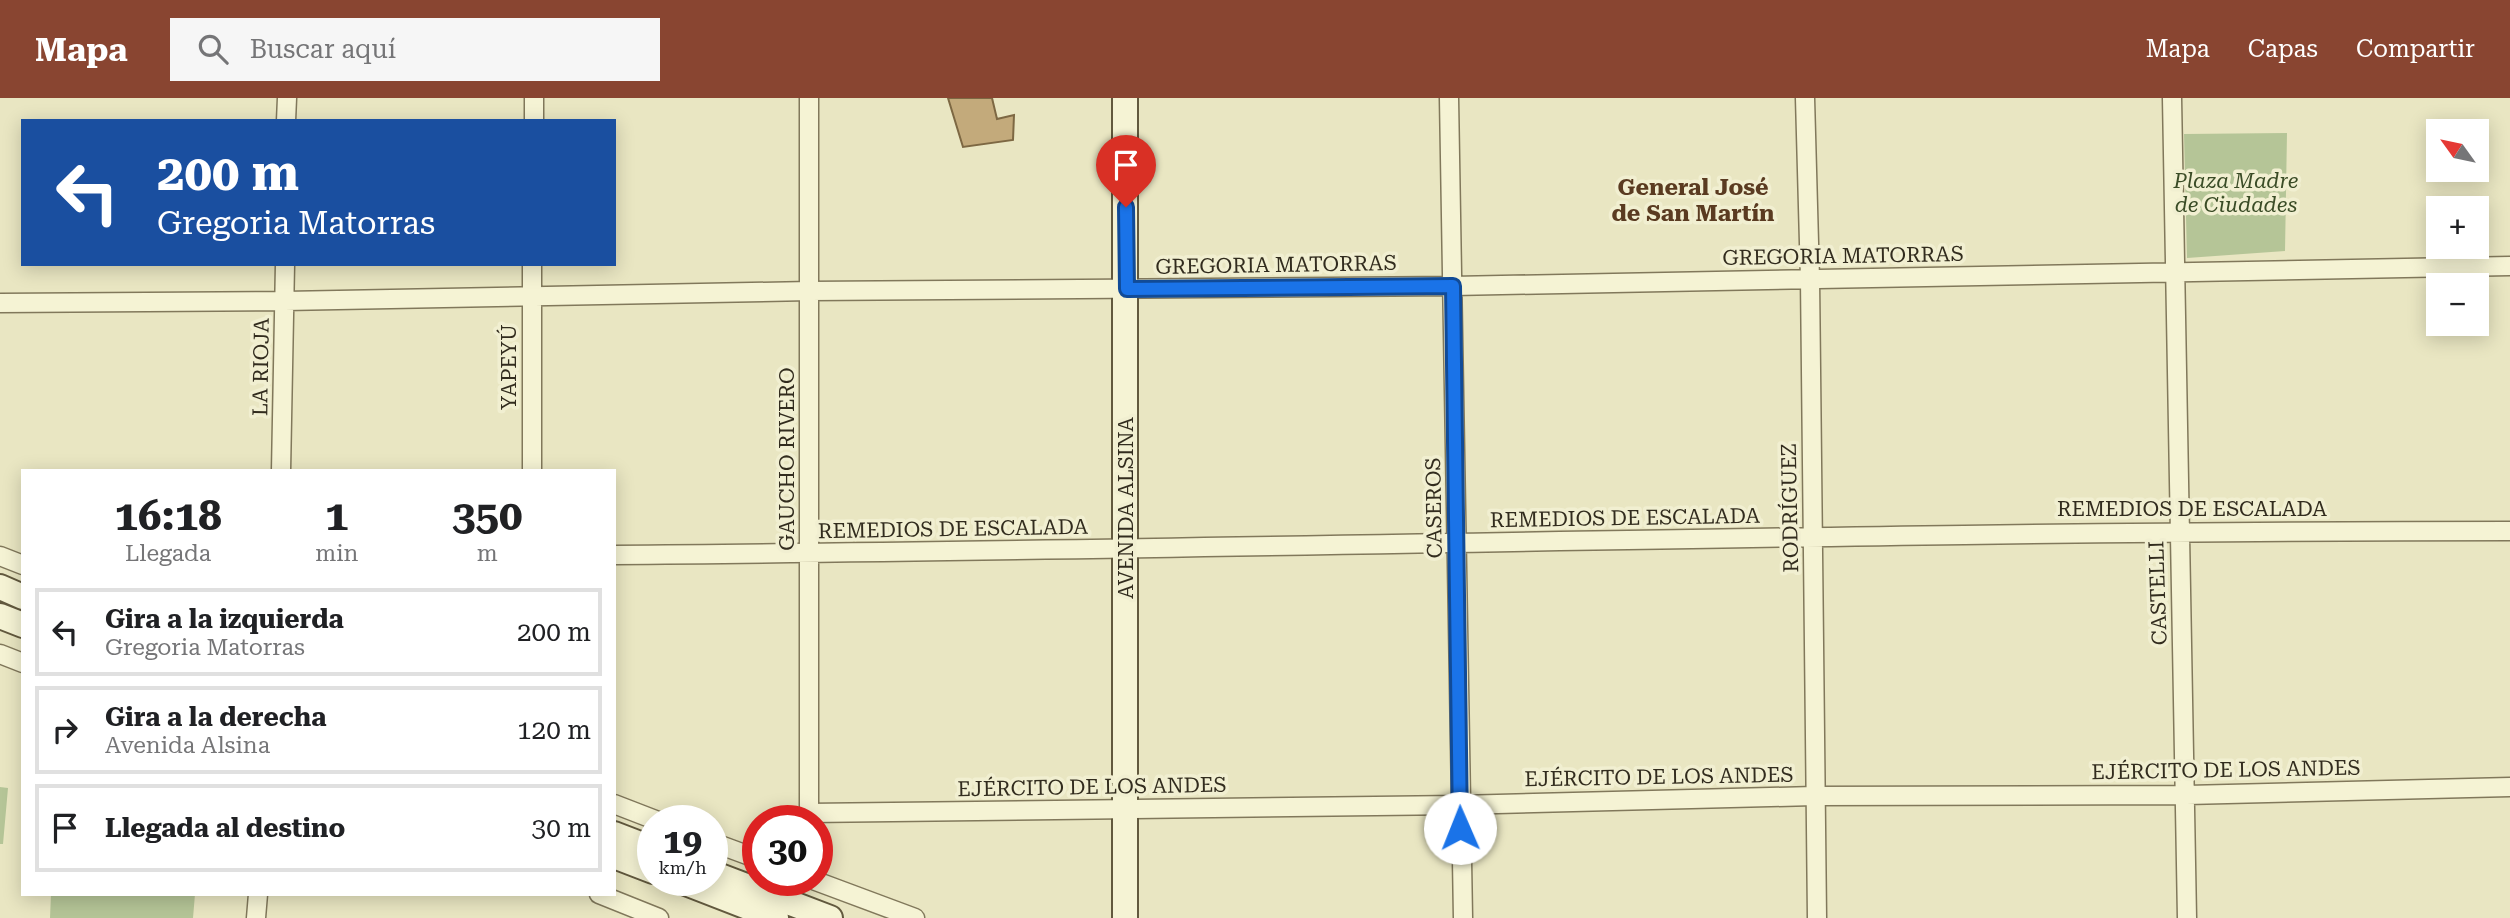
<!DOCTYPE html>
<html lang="es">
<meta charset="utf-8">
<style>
:root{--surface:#fff;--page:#f6f6f6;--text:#202124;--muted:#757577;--line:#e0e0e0;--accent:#894531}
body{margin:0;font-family:"Roboto Serif",serif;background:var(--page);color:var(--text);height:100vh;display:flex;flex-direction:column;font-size:26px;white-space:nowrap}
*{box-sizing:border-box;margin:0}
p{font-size:23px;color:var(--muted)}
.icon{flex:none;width:38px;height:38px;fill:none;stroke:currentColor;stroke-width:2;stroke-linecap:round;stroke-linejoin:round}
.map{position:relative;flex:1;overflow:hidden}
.details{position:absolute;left:21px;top:371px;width:595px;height:427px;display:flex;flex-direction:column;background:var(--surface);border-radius:0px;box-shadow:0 4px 18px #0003}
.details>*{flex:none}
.hud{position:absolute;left:21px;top:21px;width:595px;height:147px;border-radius:0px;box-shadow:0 4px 18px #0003;background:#1a4fa0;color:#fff;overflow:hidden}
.needle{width:46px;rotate:303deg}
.fabs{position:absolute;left:2426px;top:21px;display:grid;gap:14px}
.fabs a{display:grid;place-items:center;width:63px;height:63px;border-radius:0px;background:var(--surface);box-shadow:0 4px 18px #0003;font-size:35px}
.speed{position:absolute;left:637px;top:707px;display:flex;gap:14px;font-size:35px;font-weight:700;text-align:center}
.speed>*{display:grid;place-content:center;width:91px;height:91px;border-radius:50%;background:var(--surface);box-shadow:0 4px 18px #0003;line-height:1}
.speed small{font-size:18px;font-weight:400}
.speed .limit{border:10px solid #d22;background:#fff;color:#111}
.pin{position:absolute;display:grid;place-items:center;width:60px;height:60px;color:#fff;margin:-72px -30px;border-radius:50% 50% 50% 0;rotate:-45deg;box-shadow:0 0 7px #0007}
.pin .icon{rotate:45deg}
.me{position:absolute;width:77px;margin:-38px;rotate:359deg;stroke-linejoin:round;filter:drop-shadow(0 0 5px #0008)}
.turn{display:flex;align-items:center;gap:24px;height:147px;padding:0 21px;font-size:32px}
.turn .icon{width:91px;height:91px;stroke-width:2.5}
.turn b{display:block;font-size:49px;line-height:60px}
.eta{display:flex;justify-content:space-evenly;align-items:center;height:119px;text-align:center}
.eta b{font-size:42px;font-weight:700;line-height:49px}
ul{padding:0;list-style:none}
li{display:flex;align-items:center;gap:21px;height:88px;margin:0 14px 10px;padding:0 7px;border:4px solid var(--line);border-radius:0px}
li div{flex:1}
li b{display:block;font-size:26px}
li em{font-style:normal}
header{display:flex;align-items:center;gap:42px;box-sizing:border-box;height:98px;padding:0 35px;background:var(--accent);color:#fff}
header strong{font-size:33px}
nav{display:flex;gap:38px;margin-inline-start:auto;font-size:24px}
.search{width:490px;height:63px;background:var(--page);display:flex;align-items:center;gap:18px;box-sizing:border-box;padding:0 24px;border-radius:0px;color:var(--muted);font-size:26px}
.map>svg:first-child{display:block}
</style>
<header>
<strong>Mapa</strong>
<div class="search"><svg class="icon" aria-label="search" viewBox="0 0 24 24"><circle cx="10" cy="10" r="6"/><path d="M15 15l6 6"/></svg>Buscar aquí</div>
<nav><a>Mapa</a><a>Capas</a><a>Compartir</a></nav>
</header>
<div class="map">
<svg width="2510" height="820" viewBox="0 0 2510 820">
<rect width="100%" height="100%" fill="#e9e6c2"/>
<path fill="#b5c597" d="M 2287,35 L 2285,153 L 2187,160 L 2184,36 Z
M 0,689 L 8,690 L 3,746 L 0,746 Z
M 51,796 L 195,796 L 193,820 L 50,820 Z"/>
<path fill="#c3aa7b" stroke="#7d6843" stroke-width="2" d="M 948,0 L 992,0 L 997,21 L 1014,17 L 1013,42 L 963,49 Z"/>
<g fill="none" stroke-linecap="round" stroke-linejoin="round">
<g stroke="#81785b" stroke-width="21">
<path id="minor" d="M 1449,0 L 1463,820
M 1805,0 L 1810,181 L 1817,820
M 2172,0 L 2187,820
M 286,23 L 287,0
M 534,23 L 534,0
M 0,205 L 285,203 L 810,193 L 1453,188 L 2510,168
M 281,373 L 285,166
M 532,373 L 532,166
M 614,457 C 1246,452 1878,433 2510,433
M 0,458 L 23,467
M 0,556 L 23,565
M 614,706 L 658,723
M 809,715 L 1459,707 L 1814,698 L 2187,697 L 2510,689
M 809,723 L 809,0
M 712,744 L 758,761
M 813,782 L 915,820
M 599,796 L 659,820
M 256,820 L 258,796"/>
</g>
<g stroke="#62593e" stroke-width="28">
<path id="secondary" d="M 0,489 L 23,499
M 0,518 L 23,527
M 614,736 L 653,751
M 614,758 L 653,773
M 712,775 L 830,820
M 678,782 L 776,820
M 1125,820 L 1125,0"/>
</g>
<use href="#minor" stroke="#f5f3d4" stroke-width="18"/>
<use href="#secondary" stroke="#f5f3d4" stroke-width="24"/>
</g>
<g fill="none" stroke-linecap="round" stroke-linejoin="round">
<g stroke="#114b97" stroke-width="18">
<path id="route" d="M 1126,109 L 1127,191 L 1453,188 L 1460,730"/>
</g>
<use href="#route" stroke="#1a73e8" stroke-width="12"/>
</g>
<g text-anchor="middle" stroke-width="7" stroke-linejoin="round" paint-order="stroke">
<g font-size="21" font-style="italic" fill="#3a4c26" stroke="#f1efd1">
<text x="2236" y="90">Plaza Madre<tspan x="2236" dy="24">de Ciudades</tspan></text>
</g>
<g font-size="21" fill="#322c1e" stroke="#f1efd1">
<text transform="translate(1843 158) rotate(-1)" y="7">GREGORIA MATORRAS</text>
<text transform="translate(1276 167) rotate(-1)" y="7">GREGORIA MATORRAS</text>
<text transform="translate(261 269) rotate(-89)" y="7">LA RIOJA</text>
<text transform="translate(509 269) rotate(-90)" y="7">YAPEYÚ</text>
<text transform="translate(787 361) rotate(-90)" y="7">GAUCHO RIVERO</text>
<text transform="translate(1126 410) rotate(-90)" y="7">AVENIDA ALSINA</text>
<text transform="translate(1434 410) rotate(-91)" y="7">CASEROS</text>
<text transform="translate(1790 410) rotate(-91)" y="7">RODRÍGUEZ</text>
<text x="2192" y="418">REMEDIOS DE ESCALADA</text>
<text transform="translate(1625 420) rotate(-1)" y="7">REMEDIOS DE ESCALADA</text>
<text transform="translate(953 431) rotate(-1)" y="7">REMEDIOS DE ESCALADA</text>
<text transform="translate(2158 495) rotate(-92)" y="7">CASTELLI</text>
<text transform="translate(2226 672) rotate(-1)" y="7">EJÉRCITO DE LOS ANDES</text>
<text transform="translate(1659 679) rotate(-1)" y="7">EJÉRCITO DE LOS ANDES</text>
<text transform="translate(1092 689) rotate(-1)" y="7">EJÉRCITO DE LOS ANDES</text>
</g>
<g font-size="23" font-weight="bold" fill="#5a3b21" stroke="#f1efd1">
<text x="1693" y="97">General José<tspan x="1693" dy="26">de San Martín</tspan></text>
</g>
</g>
</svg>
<div class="fabs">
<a><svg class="needle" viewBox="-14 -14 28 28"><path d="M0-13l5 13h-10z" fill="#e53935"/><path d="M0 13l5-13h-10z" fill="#757577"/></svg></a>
<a>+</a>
<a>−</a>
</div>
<div class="speed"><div>19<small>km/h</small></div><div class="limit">30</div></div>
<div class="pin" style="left:1126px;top:109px;background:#d93025"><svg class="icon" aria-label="arrive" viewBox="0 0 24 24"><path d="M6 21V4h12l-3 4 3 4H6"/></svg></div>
<svg class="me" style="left:1460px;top:730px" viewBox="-20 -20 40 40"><circle r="19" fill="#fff"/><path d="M0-13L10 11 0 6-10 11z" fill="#1a73e8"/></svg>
<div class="hud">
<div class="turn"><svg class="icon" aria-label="left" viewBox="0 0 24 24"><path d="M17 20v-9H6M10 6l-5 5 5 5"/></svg><div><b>200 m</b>Gregoria Matorras</div></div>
</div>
<section class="details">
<div class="eta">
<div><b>16:18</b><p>Llegada</p></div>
<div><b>1</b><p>min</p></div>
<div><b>350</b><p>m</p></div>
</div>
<ul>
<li><svg class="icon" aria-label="left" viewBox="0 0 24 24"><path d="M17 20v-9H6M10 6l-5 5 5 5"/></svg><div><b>Gira a la izquierda</b><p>Gregoria Matorras</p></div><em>200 m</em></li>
<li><svg class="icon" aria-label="right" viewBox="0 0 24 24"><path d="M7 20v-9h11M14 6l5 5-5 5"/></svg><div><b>Gira a la derecha</b><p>Avenida Alsina</p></div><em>120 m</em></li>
<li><svg class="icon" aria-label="arrive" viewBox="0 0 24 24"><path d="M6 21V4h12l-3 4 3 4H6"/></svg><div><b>Llegada al destino</b></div><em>30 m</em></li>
</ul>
</section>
</div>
